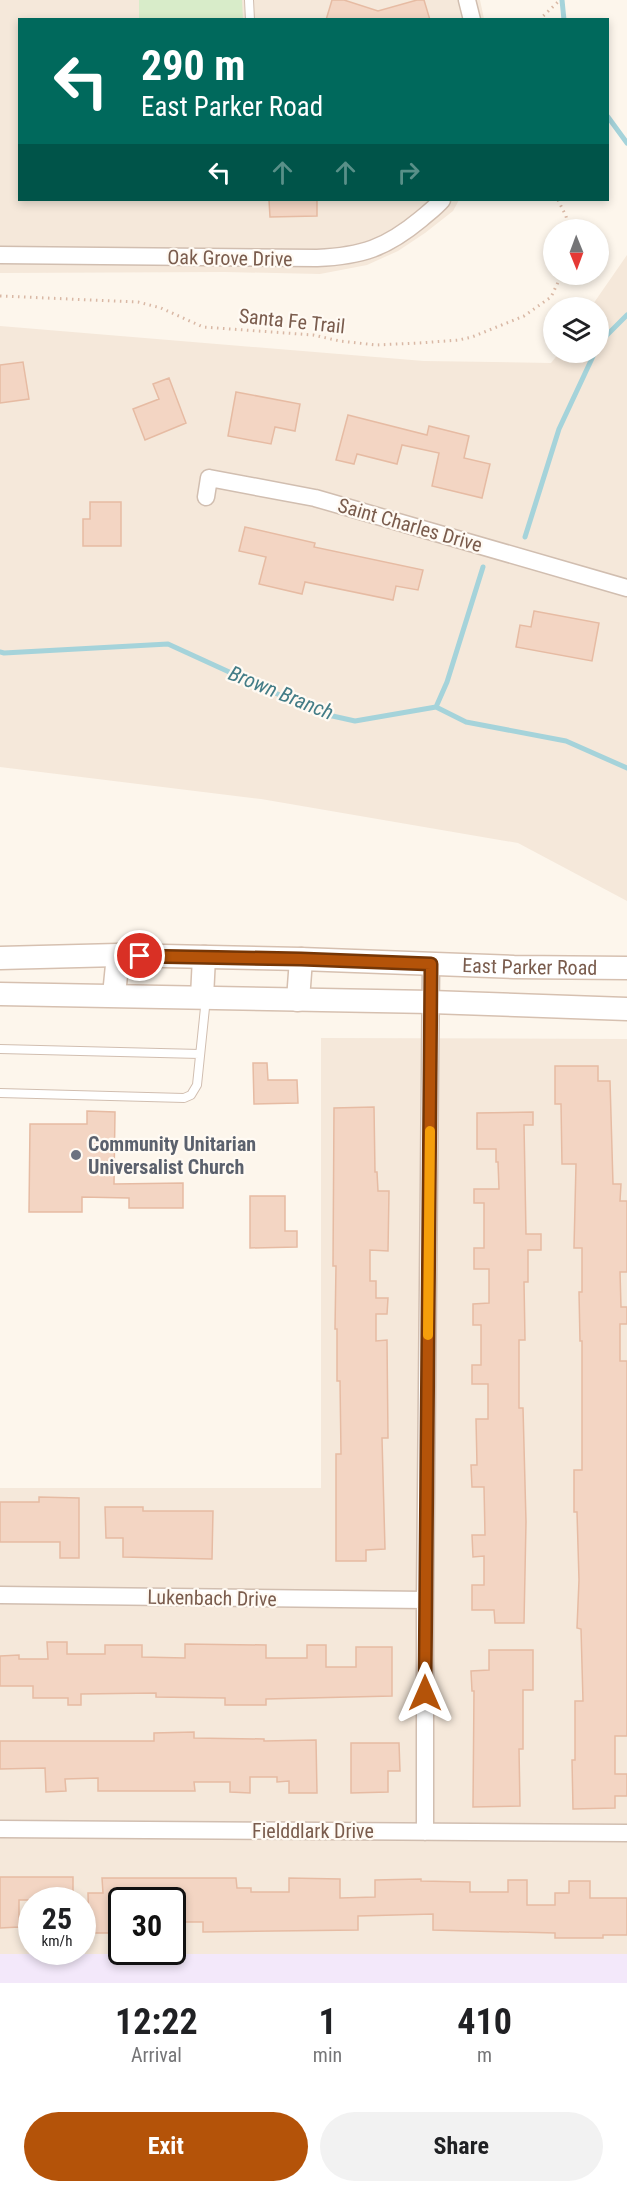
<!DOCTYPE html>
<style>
:root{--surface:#fff;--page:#f2f2f2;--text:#202124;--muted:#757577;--accent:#b45309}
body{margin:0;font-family:"Roboto Condensed",sans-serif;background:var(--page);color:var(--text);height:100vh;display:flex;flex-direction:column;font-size:22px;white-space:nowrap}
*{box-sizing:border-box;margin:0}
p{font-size:20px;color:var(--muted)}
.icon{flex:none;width:33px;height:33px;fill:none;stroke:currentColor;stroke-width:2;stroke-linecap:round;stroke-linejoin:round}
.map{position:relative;height:1983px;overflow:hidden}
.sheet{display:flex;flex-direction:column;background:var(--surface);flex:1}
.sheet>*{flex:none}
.hud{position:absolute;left:18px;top:18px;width:591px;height:183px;border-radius:0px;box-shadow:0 3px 9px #0003;background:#00695c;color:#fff;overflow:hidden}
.needle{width:39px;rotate:179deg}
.fabs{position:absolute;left:543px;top:219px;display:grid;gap:12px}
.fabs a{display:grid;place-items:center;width:66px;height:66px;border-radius:50%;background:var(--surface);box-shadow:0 3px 9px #0003;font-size:30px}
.speed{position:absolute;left:18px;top:1887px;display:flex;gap:12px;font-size:30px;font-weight:700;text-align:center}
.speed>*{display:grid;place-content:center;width:78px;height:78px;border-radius:50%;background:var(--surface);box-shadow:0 3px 9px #0003;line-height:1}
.speed small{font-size:15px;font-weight:400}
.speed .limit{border:3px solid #111;border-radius:9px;background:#fff;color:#111}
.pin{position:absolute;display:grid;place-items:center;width:51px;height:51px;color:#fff;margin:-26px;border:3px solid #fff;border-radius:50%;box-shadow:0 2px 6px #0007}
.me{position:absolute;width:66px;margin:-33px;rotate:0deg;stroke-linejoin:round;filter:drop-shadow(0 0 4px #0008)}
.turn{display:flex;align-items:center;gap:21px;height:126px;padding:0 24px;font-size:27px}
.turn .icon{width:78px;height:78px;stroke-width:2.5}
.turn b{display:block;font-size:42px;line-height:51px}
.lanes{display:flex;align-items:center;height:57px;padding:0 24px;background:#0003;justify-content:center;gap:30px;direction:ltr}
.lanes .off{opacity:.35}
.eta{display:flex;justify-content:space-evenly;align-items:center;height:102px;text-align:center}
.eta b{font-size:36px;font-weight:700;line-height:42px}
.cta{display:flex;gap:12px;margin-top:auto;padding:12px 24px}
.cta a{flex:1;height:69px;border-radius:36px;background:var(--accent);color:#fff;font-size:24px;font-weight:700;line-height:69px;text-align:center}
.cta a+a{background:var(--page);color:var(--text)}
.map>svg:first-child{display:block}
</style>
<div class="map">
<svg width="627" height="1983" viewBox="0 0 627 1983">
<rect width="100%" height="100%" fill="#fdf6ec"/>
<path fill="#f5e8da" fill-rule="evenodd" d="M 0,0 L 480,0 L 484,19 L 20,20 L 20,200 L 459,200 L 453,211 L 425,233 L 398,251 L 367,265 L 320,274 L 225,272 L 0,273 Z
M 627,255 L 627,901 L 518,843 L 261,799 L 0,767 L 0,326 L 424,361 L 551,363 L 559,353 L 598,352 L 598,308 L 591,307 Z
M 321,1038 L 627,1039 L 627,1954 L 0,1954 L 0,1488 L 321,1488 ZM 32,1900 L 82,1900 L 82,1952 L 32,1952 ZM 122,1900 L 172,1900 L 172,1952 L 122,1952 Z"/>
<path fill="#f3e8fa" d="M 0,1954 L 627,1954 L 627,1983 L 0,1983 Z"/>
<path fill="#d8ecc9" d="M 139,0 L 242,0 L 243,19 L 139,19 Z"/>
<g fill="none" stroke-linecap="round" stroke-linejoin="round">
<path stroke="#a5d3da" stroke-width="5" d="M 562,0 L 564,20
M 608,117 L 627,143
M 598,344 L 627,315
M 525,537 L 559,429 L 595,352
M 0,652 L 4,653 L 168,644 L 319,713 L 355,721 L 436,707 L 466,722 L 566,741 L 627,768
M 436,707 L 447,682 L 483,567"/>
</g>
<path fill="#f3d5c3" stroke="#e6bba3" stroke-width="1.5" d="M 332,0 L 344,0 L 378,11 L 417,0 L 424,0 L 430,20 L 326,20 Z
M 269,200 L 317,200 L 317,216 L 270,217 Z
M 23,362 L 29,399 L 0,403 L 0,365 Z
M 169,378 L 186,423 L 145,440 L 133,409 L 159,399 L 153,384 Z
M 236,392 L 300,404 L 295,431 L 275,427 L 271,444 L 228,436 Z
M 348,415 L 427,435 L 429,426 L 469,436 L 464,458 L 490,464 L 482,498 L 432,486 L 439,453 L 402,445 L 397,464 L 357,454 L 354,464 L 336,460 Z
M 90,502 L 121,502 L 121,546 L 83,546 L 83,519 L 90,519 Z
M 245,527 L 315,543 L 314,547 L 423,570 L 418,590 L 396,586 L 393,600 L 305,582 L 302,594 L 259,584 L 266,557 L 239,551 Z
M 534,611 L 599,623 L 592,661 L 516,647 L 520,625 L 531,627 Z
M 253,1063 L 267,1063 L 268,1080 L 297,1080 L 298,1103 L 254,1104 Z
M 555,1066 L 598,1066 L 598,1081 L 610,1081 L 613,1184 L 621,1184 L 620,1201 L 627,1201 L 627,1272 L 620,1272 L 621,1307 L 627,1307 L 627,1324 L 620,1324 L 620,1361 L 627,1361 L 627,1736 L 615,1736 L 615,1774 L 627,1774 L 627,1796 L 615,1796 L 615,1808 L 573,1809 L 572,1760 L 575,1760 L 575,1701 L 583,1701 L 581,1629 L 577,1628 L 579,1580 L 577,1512 L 574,1512 L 574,1470 L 582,1470 L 582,1341 L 580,1341 L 579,1292 L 582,1292 L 582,1248 L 574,1248 L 576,1164 L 562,1164 L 561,1104 L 555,1104 Z
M 374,1107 L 375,1172 L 377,1172 L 378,1191 L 389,1191 L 388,1251 L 370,1250 L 370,1281 L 376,1281 L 376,1298 L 388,1298 L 387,1314 L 376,1314 L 376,1341 L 387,1340 L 388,1438 L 382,1438 L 385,1549 L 366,1550 L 366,1561 L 336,1561 L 336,1454 L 341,1454 L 340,1381 L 337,1381 L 337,1329 L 335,1329 L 336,1266 L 333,1266 L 334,1108 Z
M 87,1111 L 115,1112 L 114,1184 L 183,1183 L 183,1208 L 129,1208 L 129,1198 L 82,1197 L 82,1212 L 29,1212 L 30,1124 L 87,1124 Z
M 533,1112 L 533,1125 L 524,1125 L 526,1234 L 541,1234 L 541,1250 L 528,1250 L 528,1282 L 524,1282 L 525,1340 L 519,1340 L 519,1408 L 523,1408 L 526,1522 L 524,1623 L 495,1623 L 494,1610 L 472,1610 L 472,1585 L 484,1585 L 484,1556 L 473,1557 L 472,1535 L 485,1535 L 484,1487 L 472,1487 L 471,1465 L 477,1465 L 476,1419 L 488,1419 L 488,1384 L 472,1384 L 472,1365 L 481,1365 L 481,1325 L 473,1325 L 473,1304 L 489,1303 L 489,1269 L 474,1269 L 474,1248 L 484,1248 L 484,1203 L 474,1203 L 474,1189 L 499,1189 L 498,1162 L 496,1162 L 496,1149 L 477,1149 L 477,1113 Z
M 250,1196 L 285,1196 L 285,1231 L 297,1231 L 297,1247 L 250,1248 Z
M 39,1497 L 79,1498 L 79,1558 L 60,1558 L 60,1542 L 0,1542 L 0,1502 L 39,1502 Z
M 105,1507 L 143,1507 L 143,1511 L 213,1511 L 212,1559 L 123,1557 L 123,1538 L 106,1538 Z
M 47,1642 L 67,1642 L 67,1654 L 105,1654 L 105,1645 L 142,1645 L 142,1657 L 185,1658 L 185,1644 L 266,1645 L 266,1658 L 307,1658 L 307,1645 L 326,1645 L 326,1667 L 356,1667 L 356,1647 L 392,1647 L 392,1696 L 266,1699 L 266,1705 L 225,1705 L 225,1698 L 156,1697 L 156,1693 L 81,1694 L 81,1705 L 68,1705 L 68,1698 L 33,1698 L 33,1686 L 0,1686 L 0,1656 L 19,1655 L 19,1659 L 48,1659 Z
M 489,1650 L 533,1650 L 533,1690 L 523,1690 L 523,1749 L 519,1749 L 520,1806 L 473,1807 L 474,1691 L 472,1691 L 471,1671 L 489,1670 Z
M 194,1732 L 194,1738 L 264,1739 L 264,1741 L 316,1740 L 317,1793 L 289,1793 L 289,1781 L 277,1782 L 277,1777 L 250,1777 L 250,1793 L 230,1792 L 230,1782 L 194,1782 L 195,1791 L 98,1791 L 98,1778 L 65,1779 L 66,1791 L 46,1792 L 45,1768 L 0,1769 L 0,1741 L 154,1741 L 154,1733 Z
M 351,1743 L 399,1743 L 400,1771 L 388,1771 L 388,1792 L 351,1793 Z
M 0,1877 L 73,1877 L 73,1900 L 19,1900 L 19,1927 L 0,1928 Z
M 102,1878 L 236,1878 L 237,1888 L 251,1888 L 251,1892 L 289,1892 L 289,1878 L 340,1879 L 340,1898 L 375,1897 L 375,1880 L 421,1879 L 421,1881 L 470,1882 L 470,1892 L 508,1892 L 508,1880 L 527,1880 L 527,1905 L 555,1905 L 555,1893 L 569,1893 L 569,1881 L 590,1881 L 590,1898 L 627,1898 L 627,1935 L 603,1935 L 603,1938 L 555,1938 L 555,1933 L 433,1930 L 433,1914 L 358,1916 L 358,1930 L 203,1932 L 203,1922 L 172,1922 L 172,1900 L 122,1900 L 122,1933 L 89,1933 L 88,1893 L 103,1893 Z"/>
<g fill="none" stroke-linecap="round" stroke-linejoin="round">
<g stroke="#d1beb0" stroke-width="10">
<path id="service" d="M 249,0 L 250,20
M 0,1049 L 200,1054
M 0,1093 L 184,1098 L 191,1095 L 197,1085 L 206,998"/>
</g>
<g stroke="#d1beb0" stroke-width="19">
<path id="minor" d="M 467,0 L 472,20
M 0,255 L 317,258 C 362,256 386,248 421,219 C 428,213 436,207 442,200
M 206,497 L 209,478 L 315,498 L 627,588
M 0,1595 L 425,1600
M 0,1829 L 627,1833
M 425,1832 L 425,1600 L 431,965"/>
</g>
<g stroke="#d6c0b0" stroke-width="25">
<g id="secondary">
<path id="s1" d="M 0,958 L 118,955 L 301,959 L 514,967 L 627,968"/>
<path d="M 0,994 L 431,1002 L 627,1009"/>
<path d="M 114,995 L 118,955"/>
<path d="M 202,997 L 204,957"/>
<path d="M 298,1000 L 301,959"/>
</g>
</g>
<path stroke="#d9b8a5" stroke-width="3" stroke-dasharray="1.5 4.5" stroke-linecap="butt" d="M 539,20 L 560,0
M 558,200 L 566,216 L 569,230
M 0,296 L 138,302 L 161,308 L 203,327 L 313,335 L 340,341 L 376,345 L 419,343 L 459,340 L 472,337 L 524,316 L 551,297 L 562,274"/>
<use href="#service" stroke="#fff" stroke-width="8"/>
<use href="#minor" stroke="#fff" stroke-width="16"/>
<use href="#secondary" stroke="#fff" stroke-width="22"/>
</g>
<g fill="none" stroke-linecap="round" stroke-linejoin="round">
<g stroke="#753606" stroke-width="15">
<path id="route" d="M 140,956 L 301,959 L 431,964 L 425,1693"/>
</g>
<use href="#route" stroke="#b45309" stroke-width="10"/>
<path stroke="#f59e0b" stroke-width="10" d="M 428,1335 L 430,1131"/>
</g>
<circle fill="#6b7280" stroke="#fffaf3" stroke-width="2" cx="76" cy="1155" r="6"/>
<g text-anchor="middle" stroke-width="4.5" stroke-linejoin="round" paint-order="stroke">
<g font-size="20" fill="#7a5c4d" stroke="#fffaf3">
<text transform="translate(230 258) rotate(1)" y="7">Oak Grove Drive</text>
<text transform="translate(292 321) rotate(6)" y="7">Santa Fe Trail</text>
<text transform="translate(410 525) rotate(16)" y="7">Saint Charles Drive</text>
<text dy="7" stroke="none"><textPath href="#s1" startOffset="530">East Parker Road</textPath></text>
<text transform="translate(212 1598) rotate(1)" y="7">Lukenbach Drive</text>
<text x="313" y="1838">Fielddlark Drive</text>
</g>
<g font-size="20" font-weight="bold" fill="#5b616d" stroke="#fffaf3" text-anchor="start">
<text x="88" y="1151">Community Unitarian<tspan x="88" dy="23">Universalist Church</tspan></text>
</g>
<g font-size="21" font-style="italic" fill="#437c86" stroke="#fffaf3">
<text transform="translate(281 693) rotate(22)" y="7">Brown Branch</text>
</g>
</g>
</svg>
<div class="fabs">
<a><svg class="needle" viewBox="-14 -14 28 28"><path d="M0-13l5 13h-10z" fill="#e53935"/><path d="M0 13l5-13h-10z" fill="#757577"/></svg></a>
<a><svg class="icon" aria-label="layers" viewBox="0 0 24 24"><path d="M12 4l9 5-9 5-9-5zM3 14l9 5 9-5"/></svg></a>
</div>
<div class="speed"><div>25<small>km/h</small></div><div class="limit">30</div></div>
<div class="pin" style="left:140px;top:956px;background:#d93025"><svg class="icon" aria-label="arrive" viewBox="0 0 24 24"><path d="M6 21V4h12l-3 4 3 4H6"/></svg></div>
<svg class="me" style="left:425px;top:1693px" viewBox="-20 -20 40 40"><path d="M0-17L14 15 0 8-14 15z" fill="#b45309" stroke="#fff" stroke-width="4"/></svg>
<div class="hud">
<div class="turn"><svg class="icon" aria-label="left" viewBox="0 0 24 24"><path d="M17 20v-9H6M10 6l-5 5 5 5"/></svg><div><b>290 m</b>East Parker Road</div></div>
<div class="lanes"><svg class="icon" aria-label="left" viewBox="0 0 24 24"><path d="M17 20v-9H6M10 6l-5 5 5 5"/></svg><svg class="icon off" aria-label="ahead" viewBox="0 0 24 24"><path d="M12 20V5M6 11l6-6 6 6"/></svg><svg class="icon off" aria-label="ahead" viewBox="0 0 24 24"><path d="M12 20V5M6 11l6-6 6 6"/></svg><svg class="icon off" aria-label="right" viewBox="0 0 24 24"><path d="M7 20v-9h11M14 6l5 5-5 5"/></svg></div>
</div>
</div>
<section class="sheet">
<div class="eta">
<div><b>12:22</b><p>Arrival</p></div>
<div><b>1</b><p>min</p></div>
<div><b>410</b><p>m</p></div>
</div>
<div class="cta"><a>Exit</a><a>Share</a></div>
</section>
